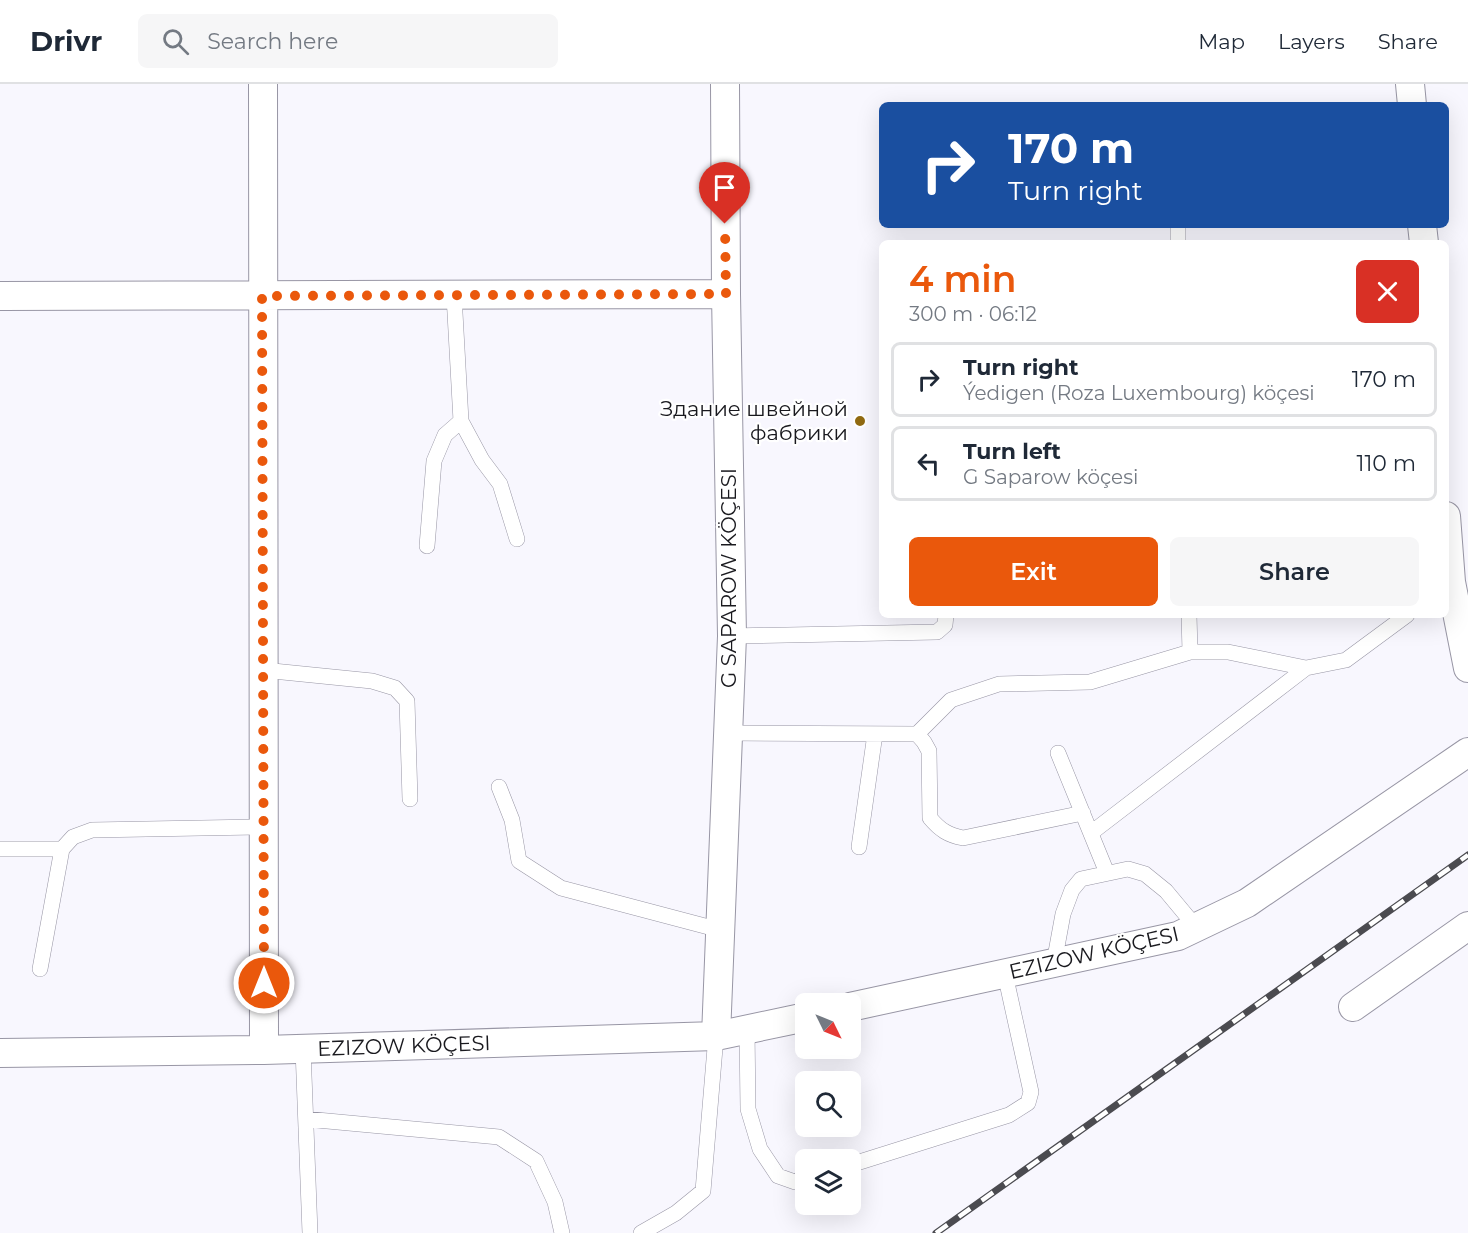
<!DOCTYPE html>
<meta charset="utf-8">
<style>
:root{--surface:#fff;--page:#f6f6f7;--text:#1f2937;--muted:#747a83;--line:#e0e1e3;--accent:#ea580c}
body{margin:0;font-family:Montserrat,sans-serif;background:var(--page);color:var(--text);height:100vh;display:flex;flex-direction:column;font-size:22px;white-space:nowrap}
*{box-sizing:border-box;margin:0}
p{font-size:20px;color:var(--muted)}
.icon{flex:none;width:33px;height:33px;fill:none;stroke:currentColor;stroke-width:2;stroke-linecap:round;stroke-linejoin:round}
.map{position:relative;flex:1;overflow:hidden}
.drawer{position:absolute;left:879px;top:156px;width:570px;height:378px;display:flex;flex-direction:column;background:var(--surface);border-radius:9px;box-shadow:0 6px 24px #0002}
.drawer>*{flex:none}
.hud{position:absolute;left:879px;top:18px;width:570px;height:126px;border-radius:9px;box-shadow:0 6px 24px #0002;background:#1a4fa0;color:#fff;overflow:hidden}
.needle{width:39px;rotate:133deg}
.tools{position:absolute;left:795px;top:909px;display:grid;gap:12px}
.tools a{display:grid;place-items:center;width:66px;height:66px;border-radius:9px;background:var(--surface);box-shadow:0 6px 24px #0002;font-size:30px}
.pin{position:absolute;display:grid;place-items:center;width:51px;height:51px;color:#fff;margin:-62px -26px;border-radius:50% 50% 50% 0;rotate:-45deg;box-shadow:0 0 6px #0007}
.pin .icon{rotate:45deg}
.me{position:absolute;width:66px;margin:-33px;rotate:0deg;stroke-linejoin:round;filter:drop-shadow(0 0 4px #0008)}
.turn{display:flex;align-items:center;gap:21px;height:126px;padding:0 30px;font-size:27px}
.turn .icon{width:78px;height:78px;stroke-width:2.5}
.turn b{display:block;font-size:42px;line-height:51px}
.round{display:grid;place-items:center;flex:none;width:63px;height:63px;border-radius:9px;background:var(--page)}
.headline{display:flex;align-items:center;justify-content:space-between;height:102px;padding:0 30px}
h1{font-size:36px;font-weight:600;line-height:45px;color:var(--accent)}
.primary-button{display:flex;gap:12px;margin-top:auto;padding:12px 30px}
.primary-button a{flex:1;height:69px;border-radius:9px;background:var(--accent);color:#fff;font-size:24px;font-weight:600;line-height:69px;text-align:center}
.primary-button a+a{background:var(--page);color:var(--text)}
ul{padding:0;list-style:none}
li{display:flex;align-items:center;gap:18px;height:75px;margin:0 12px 9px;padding:0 18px;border:3px solid var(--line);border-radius:9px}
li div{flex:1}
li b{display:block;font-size:22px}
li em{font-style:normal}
header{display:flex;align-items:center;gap:36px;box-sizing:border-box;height:84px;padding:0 30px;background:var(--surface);border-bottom:2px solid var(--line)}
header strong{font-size:28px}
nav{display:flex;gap:33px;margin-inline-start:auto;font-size:21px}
.search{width:420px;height:54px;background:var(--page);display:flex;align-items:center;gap:15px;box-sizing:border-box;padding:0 21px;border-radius:9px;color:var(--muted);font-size:22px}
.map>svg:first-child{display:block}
</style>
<header>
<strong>Drivr</strong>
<div class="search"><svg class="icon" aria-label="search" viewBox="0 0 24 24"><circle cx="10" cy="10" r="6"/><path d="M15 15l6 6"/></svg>Search here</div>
<nav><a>Map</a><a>Layers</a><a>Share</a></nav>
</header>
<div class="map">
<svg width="1468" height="1149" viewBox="0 0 1468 1149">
<rect width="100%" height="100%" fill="#f8f7fe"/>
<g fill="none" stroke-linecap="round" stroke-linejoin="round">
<g stroke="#9896a5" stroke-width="16">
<path id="service" d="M 1178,141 L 1178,159
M 454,211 L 461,337 L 482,376 L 500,400 L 517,455
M 427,462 L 434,377 L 445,351 L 461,337
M 1189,531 L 1190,568
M 732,552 L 937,548 L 945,541 L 946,531
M 263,586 L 372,597 L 395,604 L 407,617 L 410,715
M 728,649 L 917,650 L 924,658 L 929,667 L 930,734 C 940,746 948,751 963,754 L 1083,729
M 917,650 L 951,616 L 999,600 L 1090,598 L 1190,568 L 1228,568 L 1306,584 L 1346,576 L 1407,531
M 1058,669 L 1107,789
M 499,703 L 512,736 L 519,777 L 561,804 L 720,846
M 1091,749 L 1306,584
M 859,763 L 875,650
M 0,765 L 62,765
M 1054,879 L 1063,830 L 1072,806 L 1081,795 L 1128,785 L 1145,790 L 1166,807 L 1196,843
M 40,885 L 62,765 L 73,753 L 92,746 L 263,743
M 747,945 L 748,1025 L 760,1065 L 778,1092 L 795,1098 L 806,1095
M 303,965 L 310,1149
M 306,1035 L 499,1053 L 536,1077 L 555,1118 L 562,1149
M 850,1081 L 1009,1031 L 1028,1019 L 1031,1008 L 1005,890
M 641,1149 L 676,1129 L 703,1107 L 716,952"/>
</g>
<g stroke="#9896a5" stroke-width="30">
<path id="minor" d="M 263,0 L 264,966
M 1410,0 L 1412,21
M 1422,141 L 1424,159
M 0,212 L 726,210
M 1446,432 L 1451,498 L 1468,584
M 850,923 L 1178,852 L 1247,819 L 1468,668
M 1353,923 L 1468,842
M 716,952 L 732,552 L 726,210 L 725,0
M 0,969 L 264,966 L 716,952 L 806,933"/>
</g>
<use href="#service" stroke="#fff" stroke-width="15"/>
<use href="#minor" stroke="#fff" stroke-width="28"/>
<g stroke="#4b4b50" stroke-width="7">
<path id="rail" d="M 936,1149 L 1468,771"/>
</g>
<use href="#rail" stroke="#fff" stroke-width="4.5" stroke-dasharray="14" stroke-linecap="butt"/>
</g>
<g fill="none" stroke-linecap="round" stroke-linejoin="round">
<path stroke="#ea580c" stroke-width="10" stroke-dasharray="0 18" d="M 264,899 L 262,212 L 726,210 L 725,140"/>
</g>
<circle fill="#916a11" stroke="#fff" stroke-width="2" cx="860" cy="337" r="6"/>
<g text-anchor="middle" stroke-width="4.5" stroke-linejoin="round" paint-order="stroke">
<g font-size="21" fill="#19191e" stroke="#fff" text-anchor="end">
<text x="848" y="332">Здание швейной<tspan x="848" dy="24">фабрики</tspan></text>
</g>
<g font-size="21" fill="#19191e" stroke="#fff">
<text transform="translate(729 494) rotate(-90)" y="7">G SAPAROW KÖÇESI</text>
<text transform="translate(1094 869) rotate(-13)" y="7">EZIZOW KÖÇESI</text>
<text transform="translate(404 962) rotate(-2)" y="7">EZIZOW KÖÇESI</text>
</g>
</g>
</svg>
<div class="tools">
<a><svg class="needle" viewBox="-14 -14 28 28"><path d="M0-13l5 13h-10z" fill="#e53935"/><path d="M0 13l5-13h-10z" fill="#747a83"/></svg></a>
<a><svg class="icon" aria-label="search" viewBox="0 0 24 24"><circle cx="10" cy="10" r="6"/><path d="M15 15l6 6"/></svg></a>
<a><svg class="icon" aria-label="layers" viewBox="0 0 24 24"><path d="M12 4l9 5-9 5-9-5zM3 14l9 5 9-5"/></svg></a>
</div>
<div class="pin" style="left:725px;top:140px;background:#d93025"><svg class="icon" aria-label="arrive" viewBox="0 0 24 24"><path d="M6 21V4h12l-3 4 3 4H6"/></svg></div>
<svg class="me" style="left:264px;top:899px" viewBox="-20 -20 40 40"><circle r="17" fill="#ea580c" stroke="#fff" stroke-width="3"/><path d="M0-11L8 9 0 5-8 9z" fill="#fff"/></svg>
<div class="hud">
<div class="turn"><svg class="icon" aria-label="right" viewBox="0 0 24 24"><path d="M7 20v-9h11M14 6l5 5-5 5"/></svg><div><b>170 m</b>Turn right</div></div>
</div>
<section class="drawer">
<div class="headline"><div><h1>4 min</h1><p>300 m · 06:12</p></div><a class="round" style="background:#d93025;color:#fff"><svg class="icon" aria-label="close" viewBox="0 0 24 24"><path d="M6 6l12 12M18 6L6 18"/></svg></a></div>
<ul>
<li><svg class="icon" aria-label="right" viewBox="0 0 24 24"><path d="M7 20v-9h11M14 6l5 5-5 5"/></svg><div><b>Turn right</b><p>Ýedigen (Roza Luxembourg) köçesi</p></div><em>170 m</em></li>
<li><svg class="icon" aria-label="left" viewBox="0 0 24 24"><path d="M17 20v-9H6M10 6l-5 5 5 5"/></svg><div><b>Turn left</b><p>G Saparow köçesi</p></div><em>110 m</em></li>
</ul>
<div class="primary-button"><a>Exit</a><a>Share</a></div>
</section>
</div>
